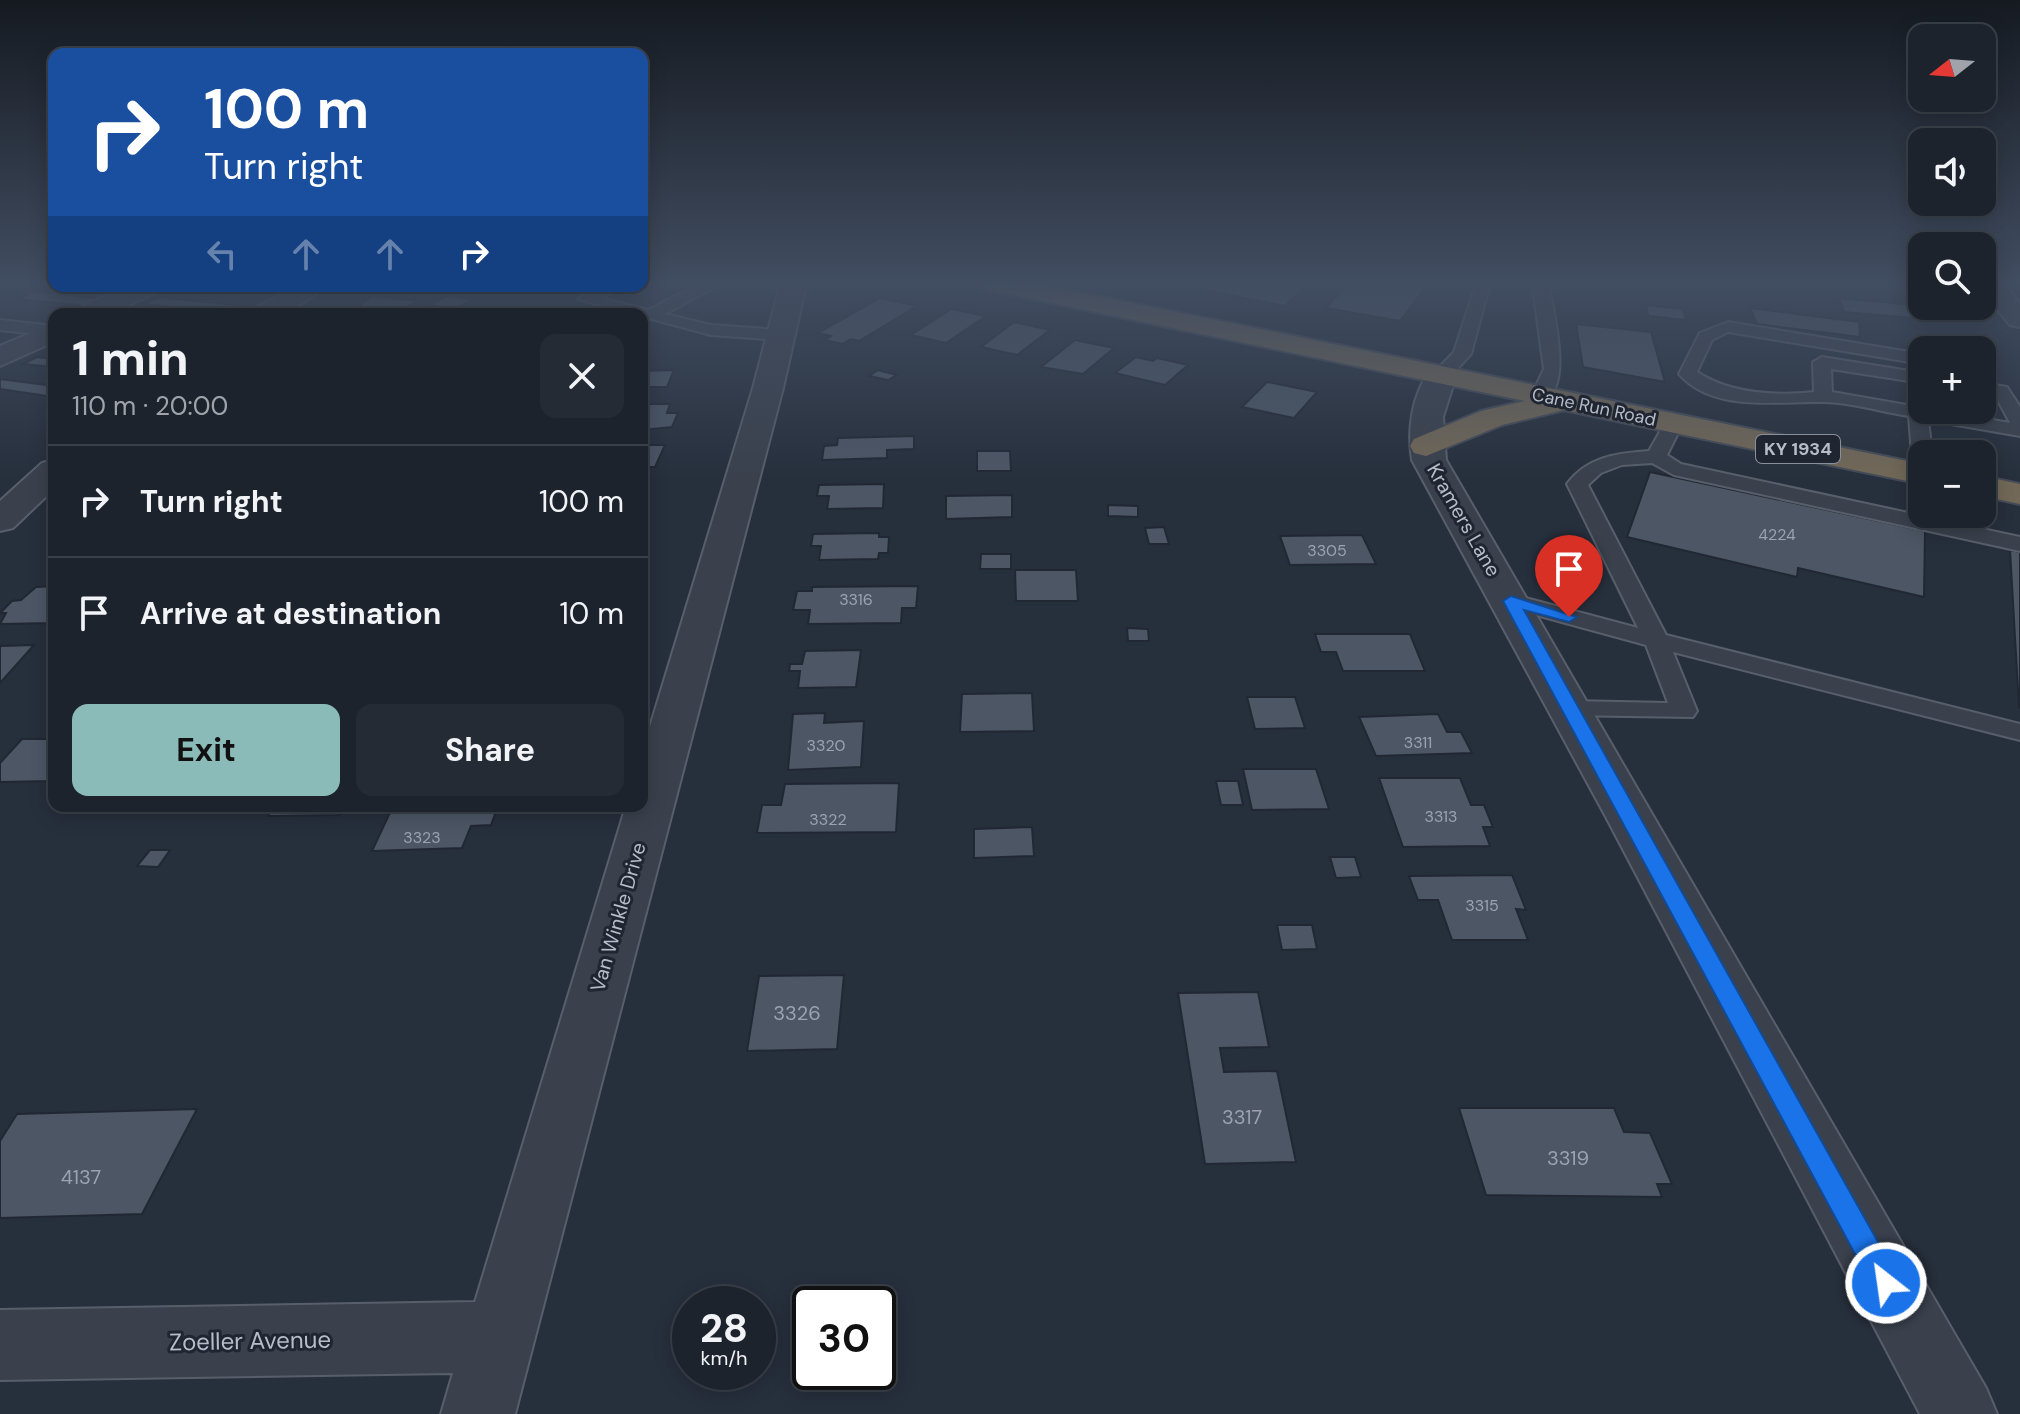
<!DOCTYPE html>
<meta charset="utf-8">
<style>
:root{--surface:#1c232d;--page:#252b35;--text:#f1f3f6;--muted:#a0a4aa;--line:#3a4049;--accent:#8bbbb9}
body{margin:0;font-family:"DM Sans",sans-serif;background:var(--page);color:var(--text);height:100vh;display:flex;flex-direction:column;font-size:30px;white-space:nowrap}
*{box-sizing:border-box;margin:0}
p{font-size:26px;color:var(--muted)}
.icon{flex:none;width:44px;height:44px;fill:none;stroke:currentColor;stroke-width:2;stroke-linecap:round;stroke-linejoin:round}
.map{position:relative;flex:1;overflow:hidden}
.side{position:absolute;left:48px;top:308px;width:600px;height:504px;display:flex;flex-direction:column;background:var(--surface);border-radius:16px;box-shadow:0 4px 20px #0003,0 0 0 2px var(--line)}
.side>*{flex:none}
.hud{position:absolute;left:48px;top:48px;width:600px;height:244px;border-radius:16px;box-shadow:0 4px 20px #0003,0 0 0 2px var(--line);background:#1a4fa0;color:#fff;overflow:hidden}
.needle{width:52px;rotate:253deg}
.buttons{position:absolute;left:1908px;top:24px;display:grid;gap:16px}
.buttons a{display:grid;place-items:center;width:88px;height:88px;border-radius:16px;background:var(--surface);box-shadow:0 4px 20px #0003,0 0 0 2px var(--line);font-size:40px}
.speed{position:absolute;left:672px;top:1286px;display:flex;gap:16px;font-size:40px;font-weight:700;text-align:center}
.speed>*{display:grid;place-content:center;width:104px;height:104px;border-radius:50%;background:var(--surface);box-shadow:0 4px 20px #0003,0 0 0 2px var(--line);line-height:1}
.speed small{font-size:20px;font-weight:400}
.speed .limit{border:4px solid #111;border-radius:12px;background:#fff;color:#111}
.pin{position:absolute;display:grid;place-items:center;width:68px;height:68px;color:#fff;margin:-82px -34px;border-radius:50% 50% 50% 0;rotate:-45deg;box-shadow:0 0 8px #0007}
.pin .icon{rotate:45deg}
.me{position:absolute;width:88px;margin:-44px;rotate:330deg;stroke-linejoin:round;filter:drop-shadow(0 0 6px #0008)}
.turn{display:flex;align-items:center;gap:28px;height:168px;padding:0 24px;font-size:36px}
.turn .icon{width:104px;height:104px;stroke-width:2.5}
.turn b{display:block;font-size:56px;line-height:68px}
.lanes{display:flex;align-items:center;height:76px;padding:0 24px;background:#0003;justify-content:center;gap:40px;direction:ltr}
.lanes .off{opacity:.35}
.round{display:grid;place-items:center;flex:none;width:84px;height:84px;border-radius:16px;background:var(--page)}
.summary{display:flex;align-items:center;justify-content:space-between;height:136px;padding:0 24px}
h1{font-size:48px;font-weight:700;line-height:60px}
.button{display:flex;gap:16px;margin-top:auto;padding:16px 24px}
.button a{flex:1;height:92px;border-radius:16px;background:var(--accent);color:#111;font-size:32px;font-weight:700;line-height:92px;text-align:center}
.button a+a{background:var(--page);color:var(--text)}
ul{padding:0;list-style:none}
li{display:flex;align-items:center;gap:24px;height:112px;padding:0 24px;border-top:2px solid var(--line)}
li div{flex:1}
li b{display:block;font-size:30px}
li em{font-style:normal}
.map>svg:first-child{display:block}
</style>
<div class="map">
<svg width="2020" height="1414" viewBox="0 0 2020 1414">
<rect width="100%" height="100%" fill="#262f3c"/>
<path fill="#4c5665" stroke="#212834" stroke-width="2" d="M 1216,281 L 1311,281 L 1285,306 L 1205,290 Z
M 1350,281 L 1431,281 L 1400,321 L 1326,308 Z
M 35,291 L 102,299 L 86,306 L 18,299 Z
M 372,296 L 417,301 L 395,314 L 350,313 Z
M 447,296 L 472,299 L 456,309 L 430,305 Z
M 158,297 L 245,306 L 232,313 L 144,304 Z
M 880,298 L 917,306 L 859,341 L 851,339 L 842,344 L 825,340 L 831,336 L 818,333 Z
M 1839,298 L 1914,305 L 1924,319 L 1844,312 Z
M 1646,305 L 1683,309 L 1686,320 L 1648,316 Z
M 1750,308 L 1859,322 L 1860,337 L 1757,324 Z
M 951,309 L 986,316 L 946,343 L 911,335 Z
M 1014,322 L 1050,330 L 1017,355 L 981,347 Z
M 1576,324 L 1651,332 L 1665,382 L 1583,367 Z
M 1075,340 L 1114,348 L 1083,374 L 1041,367 Z
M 37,357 L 54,359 L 54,367 L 23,364 Z
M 1136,357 L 1153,361 L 1157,358 L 1188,365 L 1165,385 L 1115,373 Z
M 674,370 L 667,387 L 644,387 L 642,391 L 642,371 Z
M 878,370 L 897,375 L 888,380 L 869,376 Z
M 0,379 L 54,386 L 54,397 L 0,389 Z
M 1267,382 L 1317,392 L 1294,418 L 1242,407 Z
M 646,404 L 670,404 L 667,413 L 678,413 L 672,427 L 642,430 L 642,408 Z
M 914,436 L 914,449 L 887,450 L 887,458 L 822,460 L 824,446 L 837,445 L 838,438 Z
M 642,445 L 665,445 L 655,467 L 642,467 Z
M 977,451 L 1010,451 L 1011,471 L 977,471 Z
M 1650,472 L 1925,531 L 1924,597 L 1798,568 L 1797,577 L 1627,537 Z
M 884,484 L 883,508 L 827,509 L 829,496 L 817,496 L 819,485 Z
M 1012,495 L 1012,517 L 946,519 L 946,496 Z
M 1108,505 L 1138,506 L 1138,517 L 1108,516 Z
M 1164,527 L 1169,544 L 1149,544 L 1145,528 Z
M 879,533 L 879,537 L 889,537 L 888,553 L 879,553 L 878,559 L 819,560 L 821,546 L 811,546 L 813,534 Z
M 1362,535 L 1376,564 L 1290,565 L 1280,536 Z
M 2010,550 L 2020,552 L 2020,708 L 2019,707 Z
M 981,554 L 1011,554 L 1011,569 L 980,569 Z
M 1015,570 L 1076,570 L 1078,601 L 1016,601 Z
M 54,586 L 54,623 L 0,624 L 6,613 L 0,613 L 12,601 L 21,600 L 36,587 Z
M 918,586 L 916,608 L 902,608 L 901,623 L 808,624 L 810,610 L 793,610 L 797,591 L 812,591 L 812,587 Z
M 1127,628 L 1148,629 L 1149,641 L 1128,641 Z
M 1315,634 L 1410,634 L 1425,671 L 1343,671 L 1336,652 L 1321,652 Z
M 34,645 L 0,683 L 0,646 Z
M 861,650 L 856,687 L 798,688 L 800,671 L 789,671 L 790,664 L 802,664 L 805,651 Z
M 1032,693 L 1034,731 L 960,732 L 962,694 Z
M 1247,697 L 1295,697 L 1305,728 L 1255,729 Z
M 825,713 L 824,723 L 864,721 L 861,767 L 788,770 L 793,714 Z
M 1438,714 L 1447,732 L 1461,732 L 1472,753 L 1376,756 L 1359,717 Z
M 22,739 L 54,739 L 51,781 L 0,782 L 0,763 Z
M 1243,769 L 1316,769 L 1329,809 L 1252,810 Z
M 1379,778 L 1460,778 L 1471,805 L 1484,805 L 1493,827 L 1483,827 L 1490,846 L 1403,847 Z
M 1216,781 L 1238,781 L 1243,805 L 1221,805 Z
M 899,783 L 896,832 L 757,833 L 762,805 L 781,805 L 785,784 Z
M 275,806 L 344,806 L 339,815 L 268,816 Z
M 393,806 L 498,806 L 491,825 L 471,826 L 462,848 L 372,851 Z
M 1032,827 L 1034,856 L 974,858 L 974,829 Z
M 150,850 L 170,850 L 158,867 L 137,866 Z
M 1330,857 L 1355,857 L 1361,877 L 1336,878 Z
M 1512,875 L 1526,910 L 1516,909 L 1528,940 L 1452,940 L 1438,900 L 1418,900 L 1409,876 Z
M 1277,925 L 1312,925 L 1317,949 L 1282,950 Z
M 844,975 L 837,1049 L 747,1051 L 759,976 Z
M 1258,992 L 1269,1047 L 1220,1048 L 1224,1072 L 1277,1071 L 1296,1162 L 1205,1164 L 1178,993 Z
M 1459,1108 L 1614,1108 L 1624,1132 L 1650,1133 L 1672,1184 L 1657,1184 L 1662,1197 L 1486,1195 Z
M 197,1109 L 142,1214 L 0,1218 L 0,1141 L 17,1114 Z"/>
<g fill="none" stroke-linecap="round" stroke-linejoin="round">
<g stroke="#585f6b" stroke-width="4">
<path id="lane" d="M 706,281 L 726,281 L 665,314 L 711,325 L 781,330 L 789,335 L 781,340 L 711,335 L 578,299 L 601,286 L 622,286 L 601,298 L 648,310 Z
M 1532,281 L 1548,281 C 1552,307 1576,393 1540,401 L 1531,396 L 1544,369 Z
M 1476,284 L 1489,287 L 1471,354 L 1447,380 L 1435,380 L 1435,372 L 1454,352 Z
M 0,320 L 54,326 L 54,336 L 0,330 Z
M 1728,322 L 1922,354 L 1922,364 L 1728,332 L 1712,340 L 1697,372 C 1731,394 1775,396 1814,392 L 1813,362 L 1822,357 L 1922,373 L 1922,383 L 1831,369 L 1832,392 L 2010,423 L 1995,395 L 1982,393 L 1982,383 L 2007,387 L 2020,407 L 2020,436 L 1928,420 L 1932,454 L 1922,454 L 1922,461 L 1912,455 L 1909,416 C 1881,412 1851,402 1823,402 C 1778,401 1713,413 1679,374 L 1700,333 Z
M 1674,417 L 1683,423 L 1667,455 L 1681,464 L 2020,537 L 2020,551 L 1674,475 L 1652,463 L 1622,465 L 1601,473 L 1588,485 L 1666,635 L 2020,724 L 2020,740 L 1673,652 L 1697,711 L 1693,717 L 1562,715 L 1558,709 L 1562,703 L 1571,701 L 1668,703 L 1646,645 L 1503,606 L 1499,601 L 1511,594 L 1638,628 L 1567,484 C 1587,457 1617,453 1649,451 L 1667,419 Z"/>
</g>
<g stroke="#585f6b" stroke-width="4">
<path id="street" d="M 781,281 L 807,281 L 783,388 L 515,1414 L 441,1414 L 453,1373 L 0,1380 L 0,1310 L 475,1302 L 626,806 L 642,806 L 642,753 L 753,388 Z
M 1982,281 L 2001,281 L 2020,303 L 2020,327 L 2010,325 L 1982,292 Z
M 126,286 L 160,286 L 156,292 L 111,314 L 76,314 L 80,308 Z
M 297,286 L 329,286 L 285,314 L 251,314 L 255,308 Z
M 54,323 L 54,342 L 0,366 L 0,346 Z
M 1441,367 L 1452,370 L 1456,376 L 1443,417 L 1446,460 L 1986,1388 L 1997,1414 L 1920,1414 L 1606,817 L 1412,460 C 1407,429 1412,396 1430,370 Z
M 54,460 L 54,489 L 13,528 L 0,531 L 0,501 L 42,463 Z"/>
</g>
<g stroke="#454c58" stroke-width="4">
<path id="highway" d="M 971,281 L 1024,281 L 1922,464 L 1922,484 L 1564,410 L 1502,425 L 1426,456 L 1414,453 L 1410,446 L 1414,439 L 1481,411 L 1525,401 L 984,289 Z
M 1982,476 L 2020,484 L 2020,504 L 1982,496 Z"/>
</g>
<use href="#lane" fill="#3a414d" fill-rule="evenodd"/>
<use href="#street" fill="#3a414d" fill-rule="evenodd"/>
<use href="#highway" fill="#726857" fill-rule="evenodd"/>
</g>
<linearGradient id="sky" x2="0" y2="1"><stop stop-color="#151a21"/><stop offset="0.59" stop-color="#414d61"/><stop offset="1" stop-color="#414d61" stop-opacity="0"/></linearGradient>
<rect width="2020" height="479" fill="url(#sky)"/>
<path fill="#1a73e8" stroke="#114b97" stroke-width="2" d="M 1511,596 L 1577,617 L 1569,622 L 1524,610 L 1896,1274 L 1900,1283 L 1896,1293 L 1886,1297 L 1876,1293 L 1503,601 Z"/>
<g text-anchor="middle" stroke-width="6" stroke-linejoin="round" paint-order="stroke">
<g font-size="16" fill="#9ca2af">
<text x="1777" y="540">4224</text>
<text x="1327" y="556">3305</text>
<text x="856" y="605">3316</text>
<text x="1418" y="748">3311</text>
<text x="826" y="751">3320</text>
<text x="1441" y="822">3313</text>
<text x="828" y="825">3322</text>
<text x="422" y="843">3323</text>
<text x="1482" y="911">3315</text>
</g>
<g font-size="18" fill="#b6bcc8" stroke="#1f2632">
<text transform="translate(1594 407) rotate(12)" y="6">Cane Run Road</text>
</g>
<rect fill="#1f2632" stroke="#898f9b" stroke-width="2" x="1756" y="435" width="84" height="28" rx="6"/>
<g font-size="18" font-weight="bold" fill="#b6bcc8">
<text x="1798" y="455">KY 1934</text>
</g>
<g font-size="20" fill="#b6bcc8" stroke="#1f2632">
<text transform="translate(1464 520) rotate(60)" y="7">Kramers Lane</text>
<text transform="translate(618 917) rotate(-74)" y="7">Van Winkle Drive</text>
</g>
<g font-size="20" fill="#9ca2af">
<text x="797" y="1020">3326</text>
<text x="1242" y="1124">3317</text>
<text x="1568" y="1165">3319</text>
<text x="81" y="1184">4137</text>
</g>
<g font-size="24" fill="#b6bcc8" stroke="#1f2632">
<text transform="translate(250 1341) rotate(-1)" y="8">Zoeller Avenue</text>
</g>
</g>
</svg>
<div class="buttons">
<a><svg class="needle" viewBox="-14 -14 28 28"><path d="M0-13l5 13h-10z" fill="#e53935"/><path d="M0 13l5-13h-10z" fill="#a0a4aa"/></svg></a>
<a><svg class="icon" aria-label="sound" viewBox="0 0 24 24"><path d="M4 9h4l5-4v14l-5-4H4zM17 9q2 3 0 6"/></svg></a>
<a><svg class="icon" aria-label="search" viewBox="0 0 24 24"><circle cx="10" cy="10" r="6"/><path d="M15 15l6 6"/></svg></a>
<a>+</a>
<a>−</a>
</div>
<div class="speed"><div>28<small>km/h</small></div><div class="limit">30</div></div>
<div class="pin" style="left:1569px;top:617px;background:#d93025"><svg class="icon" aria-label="arrive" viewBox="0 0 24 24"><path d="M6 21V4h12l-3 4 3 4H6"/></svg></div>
<svg class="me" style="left:1886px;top:1283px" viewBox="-20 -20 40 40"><circle r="17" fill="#1a73e8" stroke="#fff" stroke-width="3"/><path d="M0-11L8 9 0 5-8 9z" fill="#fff"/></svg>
<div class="hud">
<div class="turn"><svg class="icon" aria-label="right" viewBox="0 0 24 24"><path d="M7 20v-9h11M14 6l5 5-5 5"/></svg><div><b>100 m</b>Turn right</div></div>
<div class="lanes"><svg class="icon off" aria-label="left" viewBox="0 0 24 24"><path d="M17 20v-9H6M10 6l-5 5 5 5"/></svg><svg class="icon off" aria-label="ahead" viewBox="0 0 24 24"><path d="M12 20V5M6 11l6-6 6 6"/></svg><svg class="icon off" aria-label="ahead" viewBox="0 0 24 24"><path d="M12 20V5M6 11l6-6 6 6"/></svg><svg class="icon" aria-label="right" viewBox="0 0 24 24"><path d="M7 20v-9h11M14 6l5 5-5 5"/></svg></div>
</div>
<section class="side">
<div class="summary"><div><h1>1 min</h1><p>110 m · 20:00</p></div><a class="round"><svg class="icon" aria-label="close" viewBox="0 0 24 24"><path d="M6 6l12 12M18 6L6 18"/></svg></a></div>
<ul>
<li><svg class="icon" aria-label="right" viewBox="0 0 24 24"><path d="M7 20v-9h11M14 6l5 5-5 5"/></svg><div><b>Turn right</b></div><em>100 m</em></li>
<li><svg class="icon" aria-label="arrive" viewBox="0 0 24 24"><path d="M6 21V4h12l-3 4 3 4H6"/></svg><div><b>Arrive at destination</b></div><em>10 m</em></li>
</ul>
<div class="button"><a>Exit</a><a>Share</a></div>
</section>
</div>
